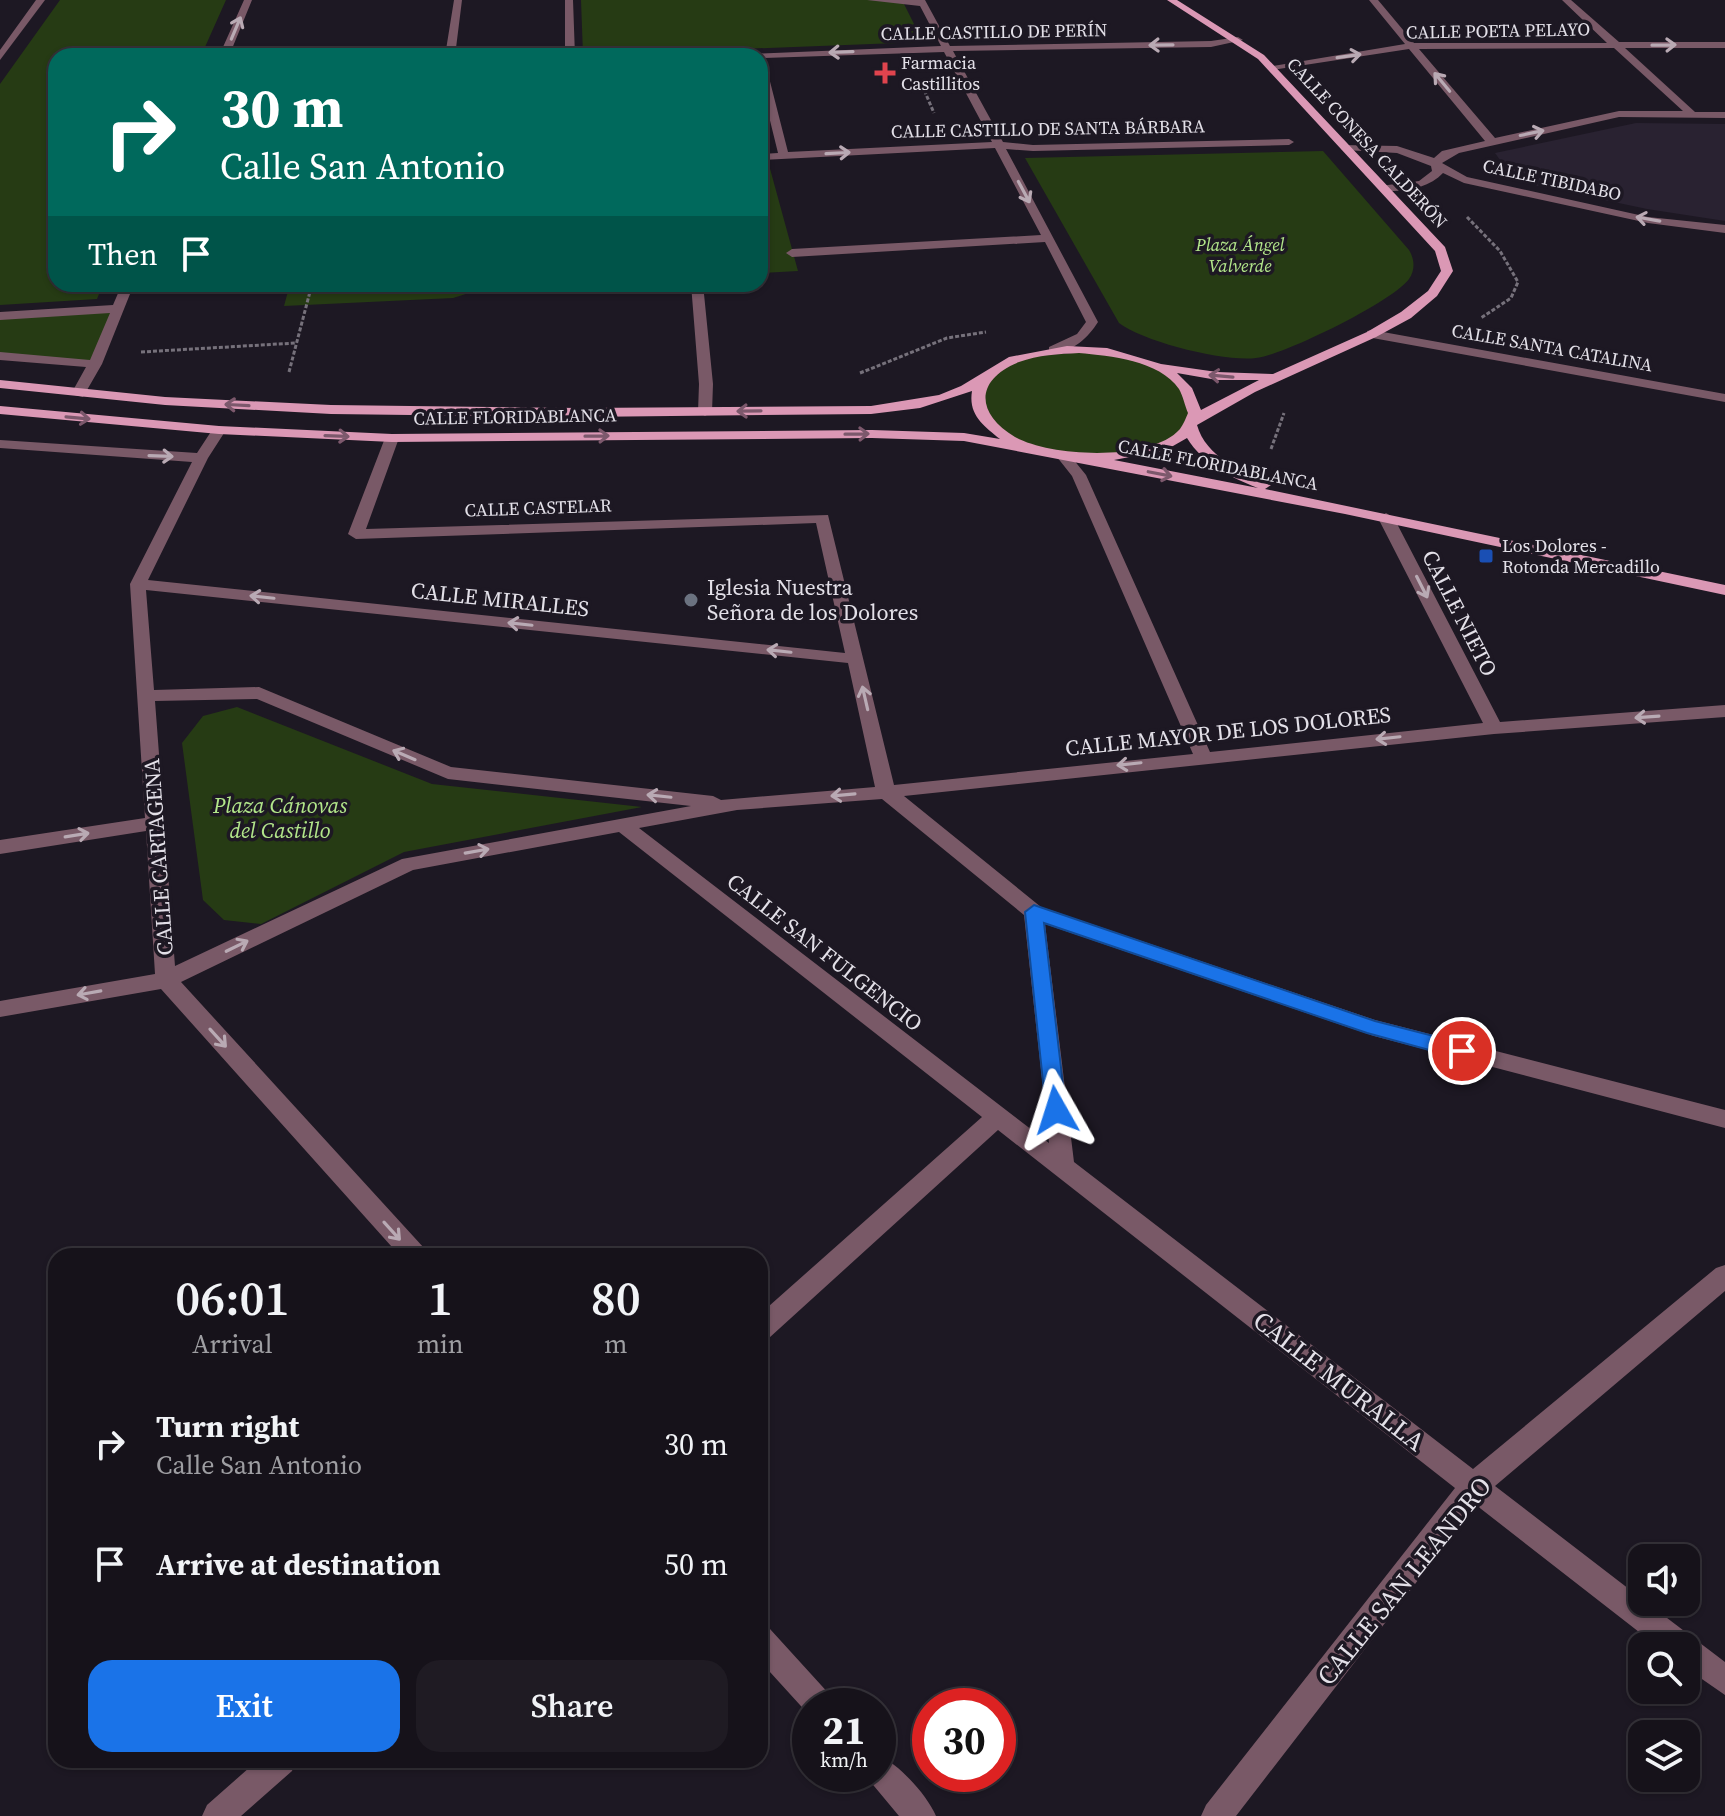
<!DOCTYPE html>
<meta charset="utf-8">
<style>
:root{--surface:#16121a;--page:#1f1b23;--text:#f1f3f6;--muted:#9e9ea2;--line:#353239;--accent:#1a73e8}
body{margin:0;font-family:"Source Serif 4",serif;background:var(--page);color:var(--text);height:100vh;display:flex;flex-direction:column;font-size:30px;white-space:nowrap}
*{box-sizing:border-box;margin:0}
p{font-size:26px;color:var(--muted)}
.icon{flex:none;width:44px;height:44px;fill:none;stroke:currentColor;stroke-width:2;stroke-linecap:round;stroke-linejoin:round}
.map{position:relative;flex:1;overflow:hidden}
.side{position:absolute;left:48px;top:1248px;width:720px;height:520px;display:flex;flex-direction:column;background:var(--surface);border-radius:24px;box-shadow:0 2px 6px #0004,0 0 0 2px var(--line)}
.side>*{flex:none}
.top-card{position:absolute;left:48px;top:48px;width:720px;height:244px;border-radius:24px;box-shadow:0 2px 6px #0004,0 0 0 2px var(--line);background:#00695c;color:#fff;overflow:hidden}
.buttons{position:absolute;left:1628px;top:1544px;display:grid;gap:16px}
.buttons a{display:grid;place-items:center;width:72px;height:72px;border-radius:16px;background:var(--surface);box-shadow:0 2px 6px #0004,0 0 0 2px var(--line);font-size:40px}
.speed{position:absolute;left:792px;top:1688px;display:flex;gap:16px;font-size:40px;font-weight:700;text-align:center}
.speed>*{display:grid;place-content:center;width:104px;height:104px;border-radius:50%;background:var(--surface);box-shadow:0 2px 6px #0004,0 0 0 2px var(--line);line-height:1}
.speed small{font-size:20px;font-weight:400}
.speed .limit{border:12px solid #d22;background:#fff;color:#111}
.pin{position:absolute;display:grid;place-items:center;width:68px;height:68px;color:#fff;margin:-34px;border:4px solid #fff;border-radius:50%;box-shadow:0 2px 8px #0007}
.me{position:absolute;width:88px;margin:-44px;rotate:354deg;stroke-linejoin:round;filter:drop-shadow(0 0 6px #0008)}
.turn{display:flex;align-items:center;gap:28px;height:168px;padding:0 40px;font-size:36px}
.turn .icon{width:104px;height:104px;stroke-width:2.5}
.turn b{display:block;font-size:56px;line-height:68px}
.then{display:flex;align-items:center;height:76px;padding:0 40px;background:#0003;gap:16px;font-size:30px}
.eta{display:flex;justify-content:space-evenly;align-items:center;height:136px;text-align:center}
.eta b{font-size:48px;font-weight:600;line-height:56px}
.button{display:flex;gap:16px;margin-top:auto;padding:16px 40px}
.button a{flex:1;height:92px;border-radius:24px;background:var(--accent);color:#fff;font-size:32px;font-weight:600;line-height:92px;text-align:center}
.button a+a{background:var(--page);color:var(--text)}
ul{padding:0;list-style:none}
li{display:flex;align-items:center;gap:24px;height:120px;padding:0 40px}
li div{flex:1}
li b{display:block;font-size:30px}
li em{font-style:normal}
.map>svg:first-child{display:block}
</style>
<div class="map">
<svg width="1725" height="1816" viewBox="0 0 1725 1816">
<rect width="100%" height="100%" fill="#1d1823"/>
<path fill="#292231" d="M 1636,123 L 1725,124 L 1725,221 L 1647,209 L 1515,181 L 1495,153 Z"/>
<path fill="#263b14" d="M 60,0 L 226,0 L 201,56 L 56,56 L 56,284 L 103,284 L 97,299 L 0,305 L 0,84 Z
M 581,0 L 902,0 L 923,42 L 583,55 Z
M 1323,151 L 1409,250 C 1415,260 1415,270 1409,279 C 1392,302 1284,355 1256,358 C 1224,362 1144,342 1119,323 L 1025,158 Z
M 760,165 L 769,165 L 798,271 L 760,273 Z
M 290,284 L 546,284 L 488,287 L 453,298 L 284,306 Z
M 118,309 L 95,364 L 0,356 L 0,316 Z
M 1099,351 L 1160,368 L 1192,398 L 1186,430 L 1137,455 L 1046,453 L 990,426 L 981,385 L 1022,357 Z
M 237,707 L 432,784 L 642,807 L 404,852 L 261,924 L 224,920 L 203,900 L 182,743 L 203,716 Z"/>
<g fill="none" stroke-linecap="round" stroke-linejoin="round">
<path stroke="#76717b" stroke-width="3" stroke-dasharray="4 2" stroke-linecap="butt" d="M 606,55 L 716,51
M 922,85 L 934,113
M 1467,217 L 1500,251 L 1518,282 L 1511,298 L 1481,318
M 141,352 L 296,343
M 289,372 L 312,284
M 860,373 L 947,338 L 986,332
M 1271,449 L 1284,413"/>
<path fill="#795967" fill-rule="evenodd" d="M 36,0 L 45,0 L 0,60 L 0,50 Z
M 244,0 L 252,0 L 229,56 L 219,56 Z
M 454,0 L 462,0 L 455,56 L 445,56 Z
M 565,0 L 573,0 L 575,56 L 565,56 Z
M 867,0 L 925,0 L 950,46 L 1211,41 L 1238,37 L 1243,40 L 1211,47 L 953,51 L 1003,142 L 1033,145 L 1289,139 L 1294,142 L 1289,145 L 1033,151 L 1006,149 L 1098,322 C 1088,338 1070,355 1049,353 L 1049,347 L 1077,334 L 1086,322 L 1045,242 L 792,257 L 786,253 L 792,249 L 1041,235 L 995,148 L 760,160 L 760,154 L 778,153 L 760,80 L 760,56 L 745,56 L 747,54 L 941,46 L 920,6 ZM 944,52 L 992,142 L 788,152 L 764,58 Z
M 1369,0 L 1378,0 L 1414,43 L 1607,43 L 1562,0 L 1571,0 L 1619,42 L 1725,42 L 1725,48 L 1625,48 L 1695,112 L 1725,112 L 1725,118 L 1619,117 L 1459,153 L 1442,163 L 1467,177 L 1648,217 L 1725,225 L 1725,233 L 1648,223 L 1464,183 L 1443,173 C 1428,189 1401,193 1380,190 L 1380,186 L 1419,181 L 1432,171 L 1431,166 L 1397,153 L 1345,150 L 1341,149 L 1341,145 L 1397,146 L 1434,158 L 1442,151 L 1485,141 L 1409,49 L 1272,70 L 1267,67 L 1405,44 ZM 1614,48 L 1683,111 L 1619,111 L 1495,138 L 1419,49 Z
M 122,284 L 134,284 L 102,364 L 83,397 L 71,394 L 86,367 L 0,360 L 0,352 L 90,360 L 110,313 L 0,320 L 0,312 L 113,305 Z
M 691,284 L 703,284 L 713,384 L 712,412 L 705,416 L 698,412 L 699,384 Z
M 1372,330 L 1725,394 L 1725,402 L 1367,337 L 1367,331 Z
M 219,426 L 226,430 L 208,458 L 148,580 L 845,653 L 816,523 L 356,539 L 348,534 L 385,438 L 392,434 L 399,438 L 366,529 L 828,515 L 894,785 L 1193,754 L 1072,476 L 1057,457 L 1064,453 L 1069,454 L 1086,475 L 1210,752 L 1483,723 L 1378,518 L 1386,513 L 1394,518 L 1500,722 L 1725,705 L 1725,717 L 1494,734 L 904,796 L 1041,907 L 1375,1020 L 1725,1110 L 1725,1128 L 1374,1036 L 1045,924 L 1074,1162 L 1473,1469 L 1716,1268 L 1725,1265 L 1725,1291 L 1495,1486 L 1642,1599 L 1642,1602 L 1646,1602 L 1725,1662 L 1725,1695 L 1686,1668 L 1686,1646 L 1657,1646 L 1476,1505 L 1236,1816 L 1201,1816 L 1206,1805 L 1455,1488 L 998,1130 L 769,1338 L 760,1342 L 760,1314 L 982,1117 L 619,832 L 413,870 L 181,982 L 424,1248 L 427,1256 L 400,1256 L 161,989 L 0,1017 L 0,1001 L 155,974 L 146,831 L 0,854 L 0,840 L 145,818 L 130,584 L 192,462 L 0,448 L 0,440 L 197,453 L 214,427 ZM 146,590 L 848,663 L 875,787 L 721,800 L 713,796 L 451,767 L 259,687 L 154,690 ZM 257,699 L 448,779 L 691,806 L 402,859 L 175,966 L 155,701 ZM 882,799 L 1024,915 L 1049,1143 L 639,828 L 737,810 Z
M 760,1625 L 770,1629 L 831,1696 L 836,1706 L 810,1706 L 810,1716 L 760,1661 Z
M 878,1755 C 899,1764 927,1795 936,1816 L 899,1816 L 864,1774 L 878,1774 Z
M 258,1760 L 296,1760 L 292,1771 L 241,1816 L 202,1816 L 207,1805 Z"/>
<path fill="#db98b5" fill-rule="evenodd" d="M 1167,0 L 1177,0 L 1264,55 L 1445,247 L 1453,271 L 1437,296 L 1411,318 L 1376,337 L 1255,392 L 1197,425 C 1206,457 1241,471 1269,482 L 1271,485 L 1265,489 L 1725,585 L 1725,595 L 1345,514 L 964,441 L 872,438 L 392,442 L 219,434 L 0,414 L 0,406 L 219,426 L 392,434 L 872,430 L 964,433 L 1000,439 C 984,426 968,415 972,391 L 920,408 L 871,414 L 580,417 L 331,414 L 165,405 L 0,388 L 0,380 L 165,397 L 331,405 L 580,408 L 871,406 L 939,395 L 961,386 L 1009,357 L 1067,346 L 1107,348 L 1161,364 L 1217,372 L 1273,374 L 1367,332 L 1401,312 L 1428,291 L 1441,271 L 1435,251 L 1258,59 ZM 1079,353 C 1110,356 1159,360 1179,389 C 1183,396 1185,406 1188,413 C 1186,418 1183,425 1180,429 C 1151,462 1050,457 1015,437 C 976,414 974,380 1019,362 C 1038,355 1059,354 1079,353 ZM 1177,373 L 1217,380 L 1259,380 L 1201,410 L 1192,388 ZM 1187,438 C 1203,464 1230,477 1258,488 L 1114,460 L 1166,450 Z"/>
</g>
<defs><path id="oneway-shaft" d="M-6 0H5M1.5-3L5.5 0L1.5 3" fill="none" stroke-width="1.6" stroke-linecap="round" stroke-linejoin="round" transform="scale(2)"/></defs>
<g stroke="#b9aab4">
<use href="#oneway-shaft" transform="translate(236 28) rotate(-67)"/>
<use href="#oneway-shaft" transform="translate(1161 45) rotate(179)"/>
<use href="#oneway-shaft" transform="translate(1664 45) rotate(-1)"/>
<use href="#oneway-shaft" transform="translate(841 52) rotate(178)"/>
<use href="#oneway-shaft" transform="translate(1349 56) rotate(-8)"/>
<use href="#oneway-shaft" transform="translate(1442 82) rotate(-130)"/>
<use href="#oneway-shaft" transform="translate(1532 133) rotate(-12)"/>
<use href="#oneway-shaft" transform="translate(838 153) rotate(-3)"/>
<use href="#oneway-shaft" transform="translate(1024 192) rotate(62)"/>
<use href="#oneway-shaft" transform="translate(1648 219) rotate(-170)"/>
<use href="#oneway-shaft" transform="translate(161 456) rotate(2)"/>
<use href="#oneway-shaft" transform="translate(1422 587) rotate(63)"/>
<use href="#oneway-shaft" transform="translate(262 597) rotate(-174)"/>
<use href="#oneway-shaft" transform="translate(520 624) rotate(-174)"/>
<use href="#oneway-shaft" transform="translate(779 651) rotate(-174)"/>
<use href="#oneway-shaft" transform="translate(865 698) rotate(-103)"/>
<use href="#oneway-shaft" transform="translate(1647 717) rotate(176)"/>
<use href="#oneway-shaft" transform="translate(1388 738) rotate(174)"/>
<use href="#oneway-shaft" transform="translate(404 755) rotate(-157)"/>
<use href="#oneway-shaft" transform="translate(1129 764) rotate(174)"/>
<use href="#oneway-shaft" transform="translate(843 795) rotate(175)"/>
<use href="#oneway-shaft" transform="translate(659 796) rotate(-174)"/>
<use href="#oneway-shaft" transform="translate(77 835) rotate(-9)"/>
<use href="#oneway-shaft" transform="translate(477 851) rotate(-10)"/>
<use href="#oneway-shaft" transform="translate(237 946) rotate(-26)"/>
<use href="#oneway-shaft" transform="translate(89 993) rotate(170)"/>
<use href="#oneway-shaft" transform="translate(218 1038) rotate(48)"/>
<use href="#oneway-shaft" transform="translate(392 1231) rotate(48)"/>
</g>
<g stroke="#7c586c">
<use href="#oneway-shaft" transform="translate(1221 376) rotate(-175)"/>
<use href="#oneway-shaft" transform="translate(237 405) rotate(-177)"/>
<use href="#oneway-shaft" transform="translate(749 411) rotate(179)"/>
<use href="#oneway-shaft" transform="translate(78 418) rotate(5)"/>
<use href="#oneway-shaft" transform="translate(857 434) rotate(-1)"/>
<use href="#oneway-shaft" transform="translate(337 436) rotate(2)"/>
<use href="#oneway-shaft" transform="translate(597 436) rotate(-1)"/>
<use href="#oneway-shaft" transform="translate(1160 474) rotate(11)"/>
</g>
<path fill="#1a73e8" stroke="#114b97" stroke-width="2" d="M 1034,905 L 1375,1021 L 1469,1045 L 1472,1051 L 1469,1056 L 1462,1059 L 1367,1033 L 1044,923 L 1066,1110 L 1063,1116 L 1056,1119 L 1049,1116 L 1046,1110 L 1025,912 Z"/>
<path fill="#e0444e" stroke="#1d1823" stroke-width="3" d="M881 61h8v8h8v8h-8v8h-8v-8h-8v-8h8z"/>
<rect fill="#1a4fb4" stroke="#1d1823" stroke-width="3" x="1478" y="548" width="16" height="16" rx="4"/>
<circle fill="#6b7280" stroke="#1d1823" stroke-width="3" cx="691" cy="600" r="8"/>
<g text-anchor="middle" stroke-width="7" stroke-linejoin="round" paint-order="stroke">
<g font-size="18" fill="#e3e0e8" stroke="#1d1823">
<text transform="translate(1498 31) rotate(-1)" y="6">CALLE POETA PELAYO</text>
<text transform="translate(994 32) rotate(-1)" y="6">CALLE CASTILLO DE PERÍN</text>
<text transform="translate(1048 129) rotate(-1)" y="6">CALLE CASTILLO DE SANTA BÁRBARA</text>
<text transform="translate(1367 143) rotate(47)" y="6">CALLE CONESA CALDERÓN</text>
<text transform="translate(1552 180) rotate(12)" y="6">CALLE TIBIDABO</text>
<text transform="translate(1552 348) rotate(10)" y="6">CALLE SANTA CATALINA</text>
<text transform="translate(515 417) rotate(-1)" y="6">CALLE FLORIDABLANCA</text>
<text transform="translate(1218 465) rotate(11)" y="6">CALLE FLORIDABLANCA</text>
<text transform="translate(538 508) rotate(-2)" y="6">CALLE CASTELAR</text>
</g>
<g font-size="18" fill="#e3e0e8" stroke="#1d1823" text-anchor="start">
<text x="901" y="69">Farmacia<tspan x="901" dy="21">Castillitos</tspan></text>
<text x="1502" y="552">Los Dolores -<tspan x="1502" dy="21">Rotonda Mercadillo</tspan></text>
</g>
<g font-size="18" font-style="italic" fill="#b2e68a" stroke="#1d1823">
<text x="1240" y="251">Plaza Ángel<tspan x="1240" dy="21">Valverde</tspan></text>
</g>
<g font-size="22" fill="#e3e0e8" stroke="#1d1823" text-anchor="start">
<text x="707" y="595">Iglesia Nuestra<tspan x="707" dy="25">Señora de los Dolores</tspan></text>
</g>
<g font-size="22" fill="#e3e0e8" stroke="#1d1823">
<text transform="translate(500 599) rotate(6)" y="8">CALLE MIRALLES</text>
<text transform="translate(1460 613) rotate(63)" y="8">CALLE NIETO</text>
<text transform="translate(1228 731) rotate(-6)" y="8">CALLE MAYOR DE LOS DOLORES</text>
<text transform="translate(158 857) rotate(-94)" y="8">CALLE CARTAGENA</text>
<text transform="translate(825 952) rotate(38)" y="8">CALLE SAN FULGENCIO</text>
</g>
<g font-size="22" font-style="italic" fill="#b2e68a" stroke="#1d1823">
<text x="280" y="813">Plaza Cánovas<tspan x="280" dy="25">del Castillo</tspan></text>
</g>
<g font-size="26" fill="#e3e0e8" stroke="#1d1823">
<text transform="translate(1339 1381) rotate(38)" y="9">CALLE MURALLA</text>
<text transform="translate(1404 1581) rotate(-51)" y="9">CALLE SAN LEANDRO</text>
</g>
</g>
</svg>
<div class="buttons">
<a><svg class="icon" aria-label="sound" viewBox="0 0 24 24"><path d="M4 9h4l5-4v14l-5-4H4zM17 9q2 3 0 6"/></svg></a>
<a><svg class="icon" aria-label="search" viewBox="0 0 24 24"><circle cx="10" cy="10" r="6"/><path d="M15 15l6 6"/></svg></a>
<a><svg class="icon" aria-label="layers" viewBox="0 0 24 24"><path d="M12 4l9 5-9 5-9-5zM3 14l9 5 9-5"/></svg></a>
</div>
<div class="speed"><div>21<small>km/h</small></div><div class="limit">30</div></div>
<div class="pin" style="left:1462px;top:1051px;background:#d93025"><svg class="icon" aria-label="arrive" viewBox="0 0 24 24"><path d="M6 21V4h12l-3 4 3 4H6"/></svg></div>
<svg class="me" style="left:1056px;top:1110px" viewBox="-20 -20 40 40"><path d="M0-17L14 15 0 8-14 15z" fill="#1a73e8" stroke="#fff" stroke-width="4"/></svg>
<div class="top-card">
<div class="turn"><svg class="icon" aria-label="right" viewBox="0 0 24 24"><path d="M7 20v-9h11M14 6l5 5-5 5"/></svg><div><b>30 m</b>Calle San Antonio</div></div>
<div class="then">Then<svg class="icon" aria-label="arrive" viewBox="0 0 24 24"><path d="M6 21V4h12l-3 4 3 4H6"/></svg></div>
</div>
<section class="side">
<div class="eta">
<div><b>06:01</b><p>Arrival</p></div>
<div><b>1</b><p>min</p></div>
<div><b>80</b><p>m</p></div>
</div>
<ul>
<li><svg class="icon" aria-label="right" viewBox="0 0 24 24"><path d="M7 20v-9h11M14 6l5 5-5 5"/></svg><div><b>Turn right</b><p>Calle San Antonio</p></div><em>30 m</em></li>
<li><svg class="icon" aria-label="arrive" viewBox="0 0 24 24"><path d="M6 21V4h12l-3 4 3 4H6"/></svg><div><b>Arrive at destination</b></div><em>50 m</em></li>
</ul>
<div class="button"><a>Exit</a><a>Share</a></div>
</section>
</div>
